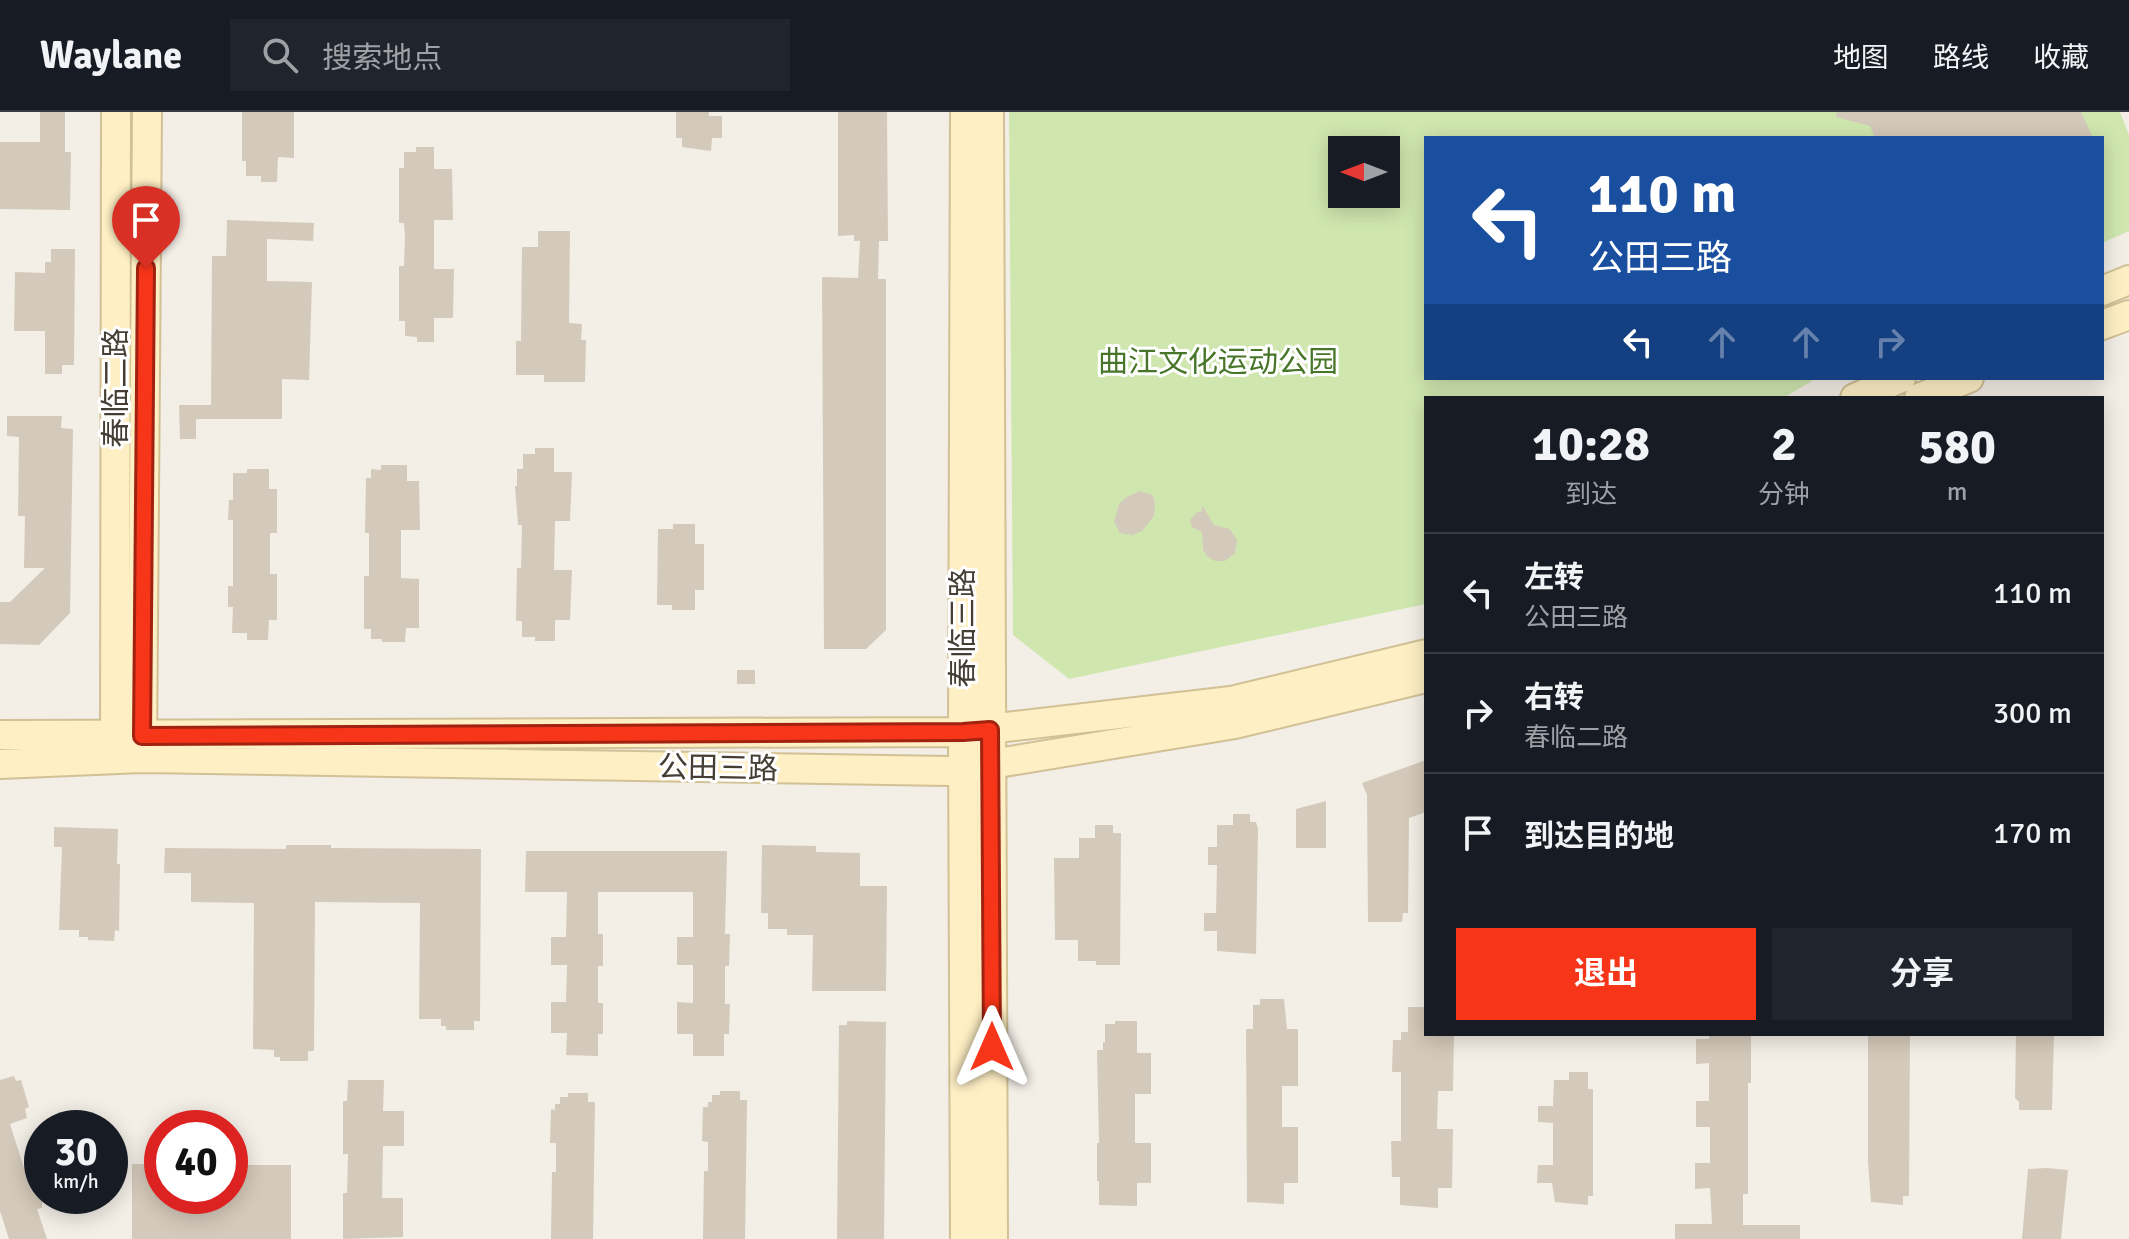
<!DOCTYPE html>
<html lang="zh">
<meta charset="utf-8">
<style>
:root{--surface:#171b24;--page:#20242c;--text:#f1f3f6;--muted:#9ea1a6;--line:#363941;--accent:#f73518}
body{margin:0;font-family:Signika,"Noto Sans SC",sans-serif;background:var(--page);color:var(--text);height:100vh;display:flex;flex-direction:column;font-size:30px;white-space:nowrap}
*{box-sizing:border-box;margin:0}
p{font-size:26px;color:var(--muted)}
.icon{flex:none;width:44px;height:44px;fill:none;stroke:currentColor;stroke-width:2;stroke-linecap:round;stroke-linejoin:round}
.map{position:relative;flex:1;overflow:hidden}
.side{position:absolute;left:1424px;top:284px;width:680px;height:640px;display:flex;flex-direction:column;background:var(--surface);border-radius:0px;box-shadow:0 4px 20px #0003}
.side>*{flex:none}
.guide{position:absolute;left:1424px;top:24px;width:680px;height:244px;border-radius:0px;box-shadow:0 4px 20px #0003;background:#1a4fa0;color:#fff;overflow:hidden}
.needle{width:52px;rotate:270deg}
.controls{position:absolute;left:1328px;top:24px;display:grid;gap:16px}
.controls a{display:grid;place-items:center;width:72px;height:72px;border-radius:0px;background:var(--surface);box-shadow:0 4px 20px #0003;font-size:40px}
.speed{position:absolute;left:24px;top:998px;display:flex;gap:16px;font-size:40px;font-weight:700;text-align:center}
.speed>*{display:grid;place-content:center;width:104px;height:104px;border-radius:50%;background:var(--surface);box-shadow:0 4px 20px #0003;line-height:1}
.speed small{font-size:20px;font-weight:400}
.speed .limit{border:12px solid #d22;background:#fff;color:#111}
.pin{position:absolute;display:grid;place-items:center;width:68px;height:68px;color:#fff;margin:-82px -34px;border-radius:50% 50% 50% 0;rotate:-45deg;box-shadow:0 0 8px #0007}
.pin .icon{rotate:45deg}
.me{position:absolute;width:88px;margin:-44px;rotate:0deg;stroke-linejoin:round;filter:drop-shadow(0 0 6px #0008)}
.turn{display:flex;align-items:center;gap:28px;height:168px;padding:0 32px;font-size:36px}
.turn .icon{width:104px;height:104px;stroke-width:2.5}
.turn b{display:block;font-size:56px;line-height:68px}
.lanes{display:flex;align-items:center;height:76px;padding:0 32px;background:#0003;justify-content:center;gap:40px;direction:ltr}
.lanes .off{opacity:.35}
.eta{display:flex;justify-content:space-evenly;align-items:center;height:136px;text-align:center}
.eta b{font-size:48px;font-weight:700;line-height:56px}
.cta{display:flex;gap:16px;margin-top:auto;padding:16px 32px}
.cta a{flex:1;height:92px;border-radius:0px;background:var(--accent);color:#fff;font-size:32px;font-weight:700;line-height:92px;text-align:center}
.cta a+a{background:var(--page);color:var(--text)}
ul{padding:0;list-style:none}
li{display:flex;align-items:center;gap:24px;height:120px;padding:0 32px;border-top:2px solid var(--line)}
li div{flex:1}
li b{display:block;font-size:30px}
li em{font-style:normal}
header{display:flex;align-items:center;gap:48px;box-sizing:border-box;height:112px;padding:0 40px;background:var(--surface);border-bottom:2px solid var(--line)}
header strong{font-size:38px}
nav{display:flex;gap:44px;margin-inline-start:auto;font-size:28px}
.search{width:560px;height:72px;background:var(--page);display:flex;align-items:center;gap:20px;box-sizing:border-box;padding:0 28px;border-radius:0px;color:var(--muted);font-size:30px}
.map>svg:first-child{display:block}
</style>
<header>
<strong>Waylane</strong>
<div class="search"><svg class="icon" aria-label="search" viewBox="0 0 24 24"><circle cx="10" cy="10" r="6"/><path d="M15 15l6 6"/></svg>搜索地点</div>
<nav><a>地图</a><a>路线</a><a>收藏</a></nav>
</header>
<div class="map">
<svg width="2129" height="1127" viewBox="0 0 2129 1127">
<rect width="100%" height="100%" fill="#f3eee6"/>
<path fill="#cfe7af" fill-rule="evenodd" d="M 1009,0 L 2120,0 L 2129,23 L 2129,119 L 2102,131 L 2102,26 L 1426,26 L 1426,266 L 1817,266 L 1783,286 L 1426,286 L 1426,492 L 1069,567 L 1013,523 ZM 1342,38 L 1386,38 L 1386,82 L 1342,82 Z"/>
<path fill="#d4cabb" d="M 40,0 L 65,0 L 65,40 L 71,40 L 70,98 L 0,97 L 0,30 L 40,30 Z
M 242,0 L 294,0 L 294,46 L 278,45 L 277,70 L 261,70 L 261,64 L 246,64 L 246,49 L 242,49 Z
M 676,0 L 709,0 L 709,4 L 722,4 L 722,26 L 712,26 L 711,39 L 682,35 L 682,26 L 676,26 Z
M 838,0 L 887,0 L 888,129 L 879,129 L 878,167 L 886,167 L 886,518 L 866,537 L 824,537 L 822,165 L 858,166 L 860,129 L 854,129 L 854,123 L 838,124 Z
M 1837,0 L 2081,0 L 2093,26 L 1875,26 L 1870,14 L 1836,5 Z
M 416,35 L 434,35 L 434,57 L 452,57 L 453,108 L 434,108 L 434,157 L 454,157 L 453,206 L 434,206 L 434,230 L 417,230 L 417,225 L 405,224 L 405,209 L 399,209 L 399,154 L 404,154 L 405,125 L 404,111 L 399,111 L 399,56 L 404,56 L 404,40 L 416,40 Z
M 227,108 L 314,111 L 313,129 L 267,127 L 267,169 L 312,170 L 309,268 L 282,267 L 282,307 L 196,307 L 196,327 L 180,327 L 179,293 L 211,293 L 212,144 L 226,144 Z
M 538,119 L 570,119 L 569,211 L 582,212 L 581,228 L 586,228 L 585,270 L 544,270 L 544,263 L 516,263 L 516,229 L 521,229 L 522,135 L 538,135 Z
M 51,137 L 75,137 L 74,253 L 62,253 L 62,262 L 45,262 L 45,219 L 14,219 L 15,160 L 45,161 L 45,150 L 51,150 Z
M 7,304 L 62,304 L 61,316 L 73,317 L 70,501 L 39,533 L 0,532 L 0,490 L 10,490 L 45,456 L 24,456 L 25,404 L 18,404 L 19,325 L 7,324 Z
M 535,336 L 554,336 L 554,360 L 572,360 L 570,409 L 555,409 L 554,458 L 572,458 L 570,508 L 555,508 L 555,529 L 535,529 L 535,525 L 522,525 L 522,509 L 516,509 L 517,456 L 521,456 L 522,413 L 518,413 L 515,374 L 517,374 L 517,357 L 523,357 L 523,342 L 535,342 Z
M 381,353 L 407,353 L 407,369 L 419,369 L 420,418 L 401,418 L 401,466 L 419,467 L 419,516 L 406,516 L 405,530 L 382,530 L 382,527 L 371,527 L 371,517 L 364,517 L 364,464 L 369,464 L 369,421 L 365,421 L 366,366 L 371,366 L 371,357 L 381,358 Z
M 247,357 L 269,357 L 269,377 L 277,377 L 277,421 L 270,421 L 270,462 L 277,462 L 277,508 L 269,508 L 268,528 L 247,528 L 247,521 L 232,521 L 233,495 L 228,495 L 228,474 L 233,474 L 233,408 L 228,408 L 229,388 L 233,388 L 233,361 L 247,361 Z
M 1139,379 L 1153,383 L 1155,392 L 1154,404 L 1142,419 L 1132,423 L 1120,421 L 1114,410 L 1119,392 L 1125,386 Z
M 1202,393 L 1214,413 L 1230,417 L 1237,428 L 1235,441 L 1225,449 L 1215,449 L 1207,444 L 1203,438 L 1202,420 L 1192,415 L 1190,408 L 1197,400 L 1202,399 Z
M 673,412 L 695,412 L 695,432 L 704,432 L 704,478 L 695,478 L 695,498 L 672,498 L 672,493 L 657,493 L 658,417 L 673,417 Z
M 737,558 L 755,558 L 755,572 L 737,572 Z
M 1426,648 L 1426,700 L 1409,706 L 1408,801 L 1403,801 L 1402,810 L 1368,810 L 1367,683 L 1362,671 Z
M 1326,689 L 1326,736 L 1296,736 L 1296,697 Z
M 1233,702 L 1250,702 L 1250,710 L 1256,710 L 1258,717 L 1256,842 L 1217,839 L 1217,819 L 1204,819 L 1204,801 L 1216,801 L 1217,753 L 1208,753 L 1208,735 L 1217,735 L 1217,713 L 1233,713 Z
M 1095,713 L 1113,713 L 1113,721 L 1121,721 L 1120,853 L 1096,853 L 1096,849 L 1078,849 L 1078,828 L 1055,828 L 1054,746 L 1079,746 L 1079,726 L 1095,726 Z
M 54,715 L 118,717 L 117,752 L 120,752 L 119,819 L 115,818 L 114,829 L 88,828 L 88,825 L 79,825 L 79,818 L 59,818 L 62,735 L 54,735 Z
M 286,733 L 331,733 L 331,736 L 481,737 L 480,909 L 474,909 L 474,918 L 446,918 L 446,914 L 441,914 L 441,907 L 419,907 L 420,791 L 315,790 L 314,939 L 308,939 L 308,949 L 280,949 L 280,945 L 274,945 L 274,938 L 253,937 L 254,791 L 191,790 L 191,761 L 164,761 L 165,736 L 286,737 Z
M 762,733 L 816,734 L 816,740 L 860,741 L 860,774 L 887,774 L 886,879 L 812,879 L 813,823 L 787,823 L 787,817 L 768,817 L 768,801 L 761,801 Z
M 526,739 L 727,739 L 725,822 L 730,822 L 729,854 L 725,854 L 725,892 L 730,892 L 729,922 L 724,922 L 724,944 L 693,944 L 693,922 L 677,922 L 677,890 L 693,891 L 693,853 L 677,853 L 677,825 L 693,825 L 693,780 L 598,780 L 598,822 L 603,822 L 603,854 L 598,854 L 598,891 L 603,891 L 603,922 L 598,922 L 598,944 L 566,943 L 567,921 L 551,921 L 551,890 L 566,890 L 567,853 L 551,853 L 551,825 L 566,825 L 567,780 L 525,780 Z
M 1260,887 L 1284,887 L 1287,917 L 1298,917 L 1298,974 L 1282,974 L 1282,1015 L 1298,1015 L 1298,1071 L 1284,1071 L 1284,1092 L 1247,1090 L 1246,917 L 1253,917 L 1253,893 L 1260,893 Z
M 1408,895 L 1426,895 L 1426,922 L 1454,922 L 1453,979 L 1438,979 L 1437,1017 L 1453,1017 L 1452,1076 L 1438,1076 L 1438,1096 L 1400,1093 L 1400,1065 L 1392,1065 L 1391,1029 L 1401,1029 L 1401,960 L 1392,960 L 1393,928 L 1401,928 L 1401,920 L 1408,920 Z
M 847,909 L 886,910 L 884,1127 L 837,1127 L 839,913 L 847,913 Z
M 1115,909 L 1137,909 L 1137,941 L 1151,941 L 1151,982 L 1135,982 L 1135,1031 L 1151,1031 L 1151,1071 L 1137,1071 L 1137,1094 L 1099,1093 L 1099,1069 L 1097,1069 L 1097,1031 L 1099,1031 L 1097,938 L 1103,938 L 1103,930 L 1105,930 L 1105,912 L 1115,912 Z
M 1709,922 L 1751,922 L 1751,971 L 1748,971 L 1748,1082 L 1743,1082 L 1743,1113 L 1800,1113 L 1800,1127 L 1675,1127 L 1675,1112 L 1712,1112 L 1710,1076 L 1695,1077 L 1695,1051 L 1710,1051 L 1710,1015 L 1696,1015 L 1696,989 L 1709,989 L 1709,951 L 1696,952 L 1696,927 L 1709,927 Z
M 1868,922 L 1910,922 L 1909,1084 L 1903,1084 L 1903,1093 L 1871,1090 L 1868,1049 Z
M 2016,922 L 2054,922 L 2052,998 L 2019,998 L 2019,990 L 2015,986 Z
M 1569,960 L 1588,960 L 1588,977 L 1593,977 L 1593,1084 L 1588,1084 L 1588,1093 L 1555,1090 L 1552,1071 L 1537,1071 L 1538,1053 L 1553,1053 L 1553,1011 L 1538,1010 L 1538,994 L 1553,994 L 1554,968 L 1569,968 Z
M 14,964 L 16,969 L 21,968 L 29,995 L 25,997 L 27,1006 L 10,1012 L 24,1056 L 42,1050 L 42,1096 L 37,1097 L 47,1127 L 9,1127 L 0,1099 L 0,968 Z
M 348,968 L 384,968 L 383,999 L 404,999 L 404,1034 L 383,1034 L 382,1086 L 403,1086 L 403,1125 L 343,1127 L 343,1081 L 347,1081 L 348,1042 L 343,1042 L 343,989 L 347,989 Z
M 720,979 L 740,979 L 740,988 L 747,988 L 745,1127 L 703,1127 L 704,1059 L 708,1059 L 708,1030 L 702,1029 L 703,995 L 708,995 L 708,990 L 712,990 L 712,983 L 720,983 Z
M 568,981 L 588,981 L 588,990 L 595,990 L 593,1127 L 551,1127 L 552,1060 L 556,1060 L 556,1031 L 550,1031 L 551,997 L 555,998 L 555,992 L 560,992 L 560,985 L 568,985 Z
M 132,1052 L 162,1052 L 162,1084 L 230,1084 L 232,1053 L 291,1053 L 291,1127 L 132,1127 Z
M 2047,1056 L 2068,1058 L 2061,1127 L 2022,1127 L 2028,1057 Z"/>
<g fill="none" stroke-linecap="round" stroke-linejoin="round">
<g stroke="#d2c196" stroke-width="32">
<path id="secondary" d="M 965,0 L 963,620 L 965,1127
M 989,0 L 993,1127
M 2102,179 L 2129,168
M 2102,213 L 2129,203
M 1855,286 L 1901,266
M 1919,286 L 1969,266
M 0,623 L 963,620 L 1231,589 L 1426,542
M 142,641 L 147,0
M 115,643 L 116,0
M 0,652 L 142,646 L 949,659 L 1235,612 L 1426,566"/>
</g>
<use href="#secondary" stroke="#feefc4" stroke-width="28"/>
</g>
<g fill="none" stroke-linecap="round" stroke-linejoin="round">
<g stroke="#a12210" stroke-width="20">
<path id="route" d="M 146,156 L 142,624 L 963,620 L 990,618 L 992,935"/>
</g>
<use href="#route" stroke="#f73518" stroke-width="14"/>
</g>
<g text-anchor="middle" stroke-width="6" stroke-linejoin="round" paint-order="stroke">
<g font-size="30" fill="#487629" stroke="#fff">
<text x="1218" y="260">曲江文化运动公园</text>
</g>
<g font-size="30" fill="#453e35" stroke="#fff">
<text transform="translate(116 276) rotate(-90)" y="10">春临二路</text>
<text transform="translate(963 516) rotate(-90)" y="10">春临三路</text>
<text transform="translate(718 656) rotate(1)" y="10">公田三路</text>
</g>
</g>
</svg>
<div class="controls">
<a><svg class="needle" viewBox="-14 -14 28 28"><path d="M0-13l5 13h-10z" fill="#e53935"/><path d="M0 13l5-13h-10z" fill="#9ea1a6"/></svg></a>
</div>
<div class="speed"><div>30<small>km/h</small></div><div class="limit">40</div></div>
<div class="pin" style="left:146px;top:156px;background:#d93025"><svg class="icon" aria-label="arrive" viewBox="0 0 24 24"><path d="M6 21V4h12l-3 4 3 4H6"/></svg></div>
<svg class="me" style="left:992px;top:935px" viewBox="-20 -20 40 40"><path d="M0-17L14 15 0 8-14 15z" fill="#f73518" stroke="#fff" stroke-width="4"/></svg>
<div class="guide">
<div class="turn"><svg class="icon" aria-label="left" viewBox="0 0 24 24"><path d="M17 20v-9H6M10 6l-5 5 5 5"/></svg><div><b>110 m</b>公田三路</div></div>
<div class="lanes"><svg class="icon" aria-label="left" viewBox="0 0 24 24"><path d="M17 20v-9H6M10 6l-5 5 5 5"/></svg><svg class="icon off" aria-label="ahead" viewBox="0 0 24 24"><path d="M12 20V5M6 11l6-6 6 6"/></svg><svg class="icon off" aria-label="ahead" viewBox="0 0 24 24"><path d="M12 20V5M6 11l6-6 6 6"/></svg><svg class="icon off" aria-label="right" viewBox="0 0 24 24"><path d="M7 20v-9h11M14 6l5 5-5 5"/></svg></div>
</div>
<section class="side">
<div class="eta">
<div><b>10:28</b><p>到达</p></div>
<div><b>2</b><p>分钟</p></div>
<div><b>580</b><p>m</p></div>
</div>
<ul>
<li><svg class="icon" aria-label="left" viewBox="0 0 24 24"><path d="M17 20v-9H6M10 6l-5 5 5 5"/></svg><div><b>左转</b><p>公田三路</p></div><em>110 m</em></li>
<li><svg class="icon" aria-label="right" viewBox="0 0 24 24"><path d="M7 20v-9h11M14 6l5 5-5 5"/></svg><div><b>右转</b><p>春临二路</p></div><em>300 m</em></li>
<li><svg class="icon" aria-label="arrive" viewBox="0 0 24 24"><path d="M6 21V4h12l-3 4 3 4H6"/></svg><div><b>到达目的地</b></div><em>170 m</em></li>
</ul>
<div class="cta"><a>退出</a><a>分享</a></div>
</section>
</div>
